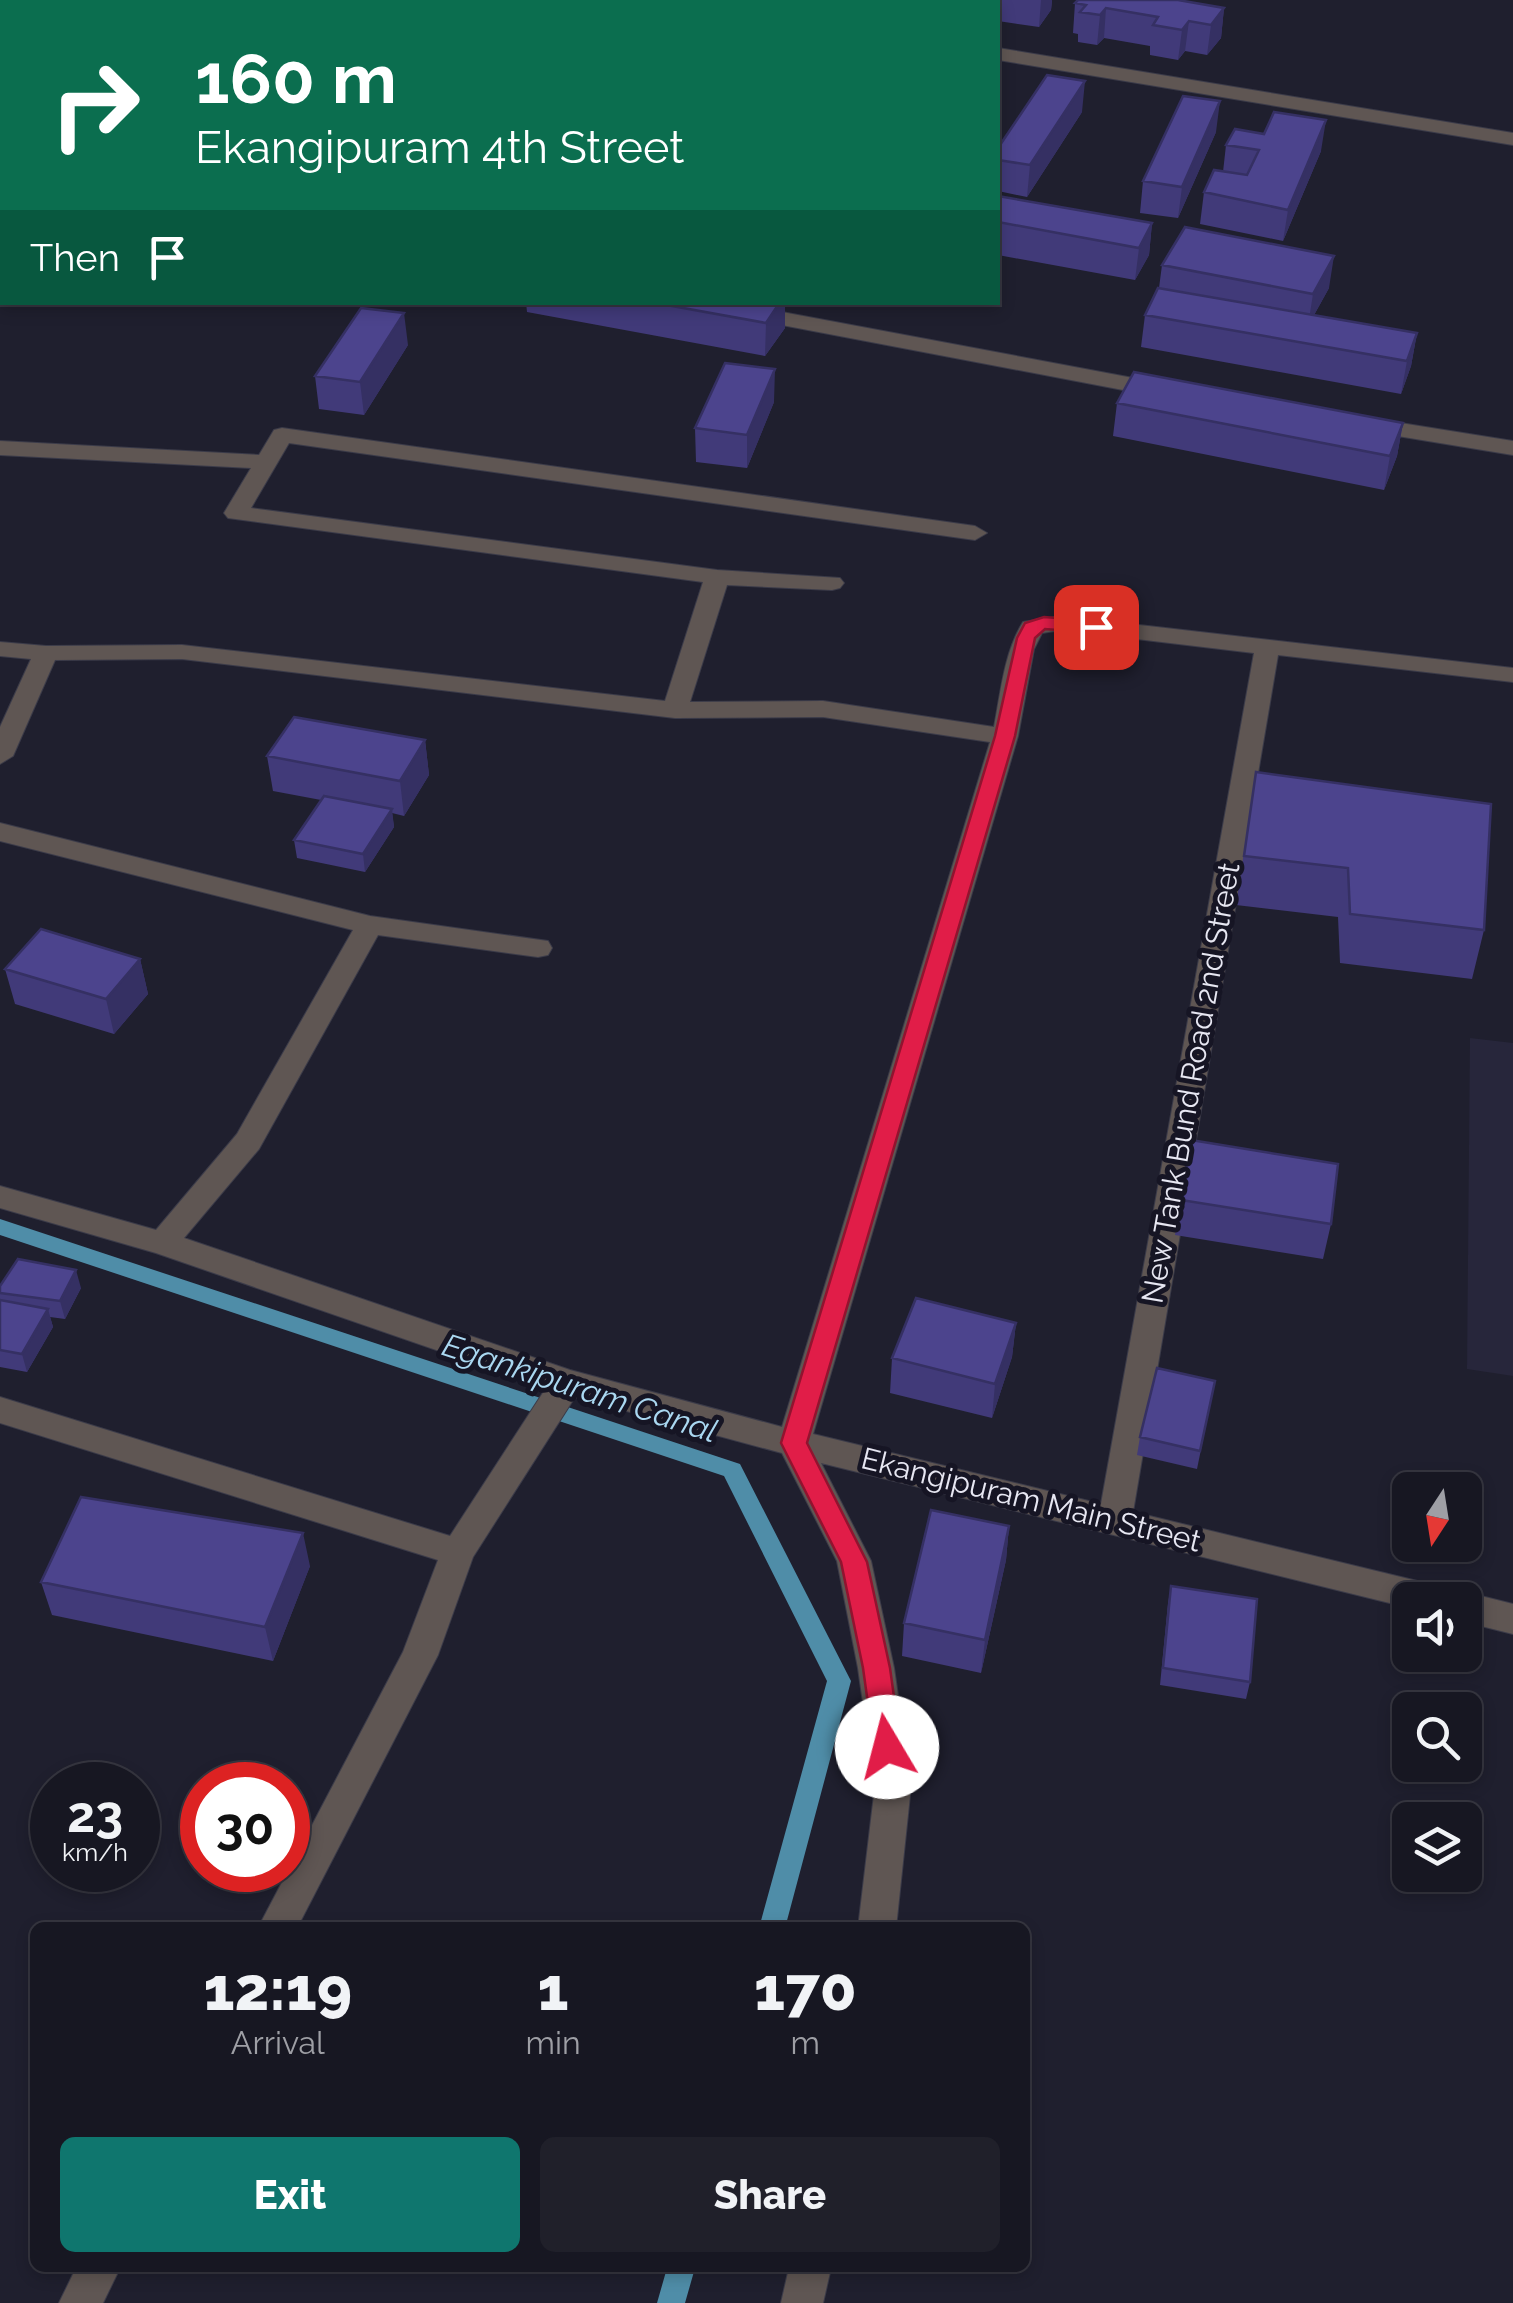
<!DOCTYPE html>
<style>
:root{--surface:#171722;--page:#20202a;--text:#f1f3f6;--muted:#9e9fa5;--line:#363640;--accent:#0f766e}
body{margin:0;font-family:Raleway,sans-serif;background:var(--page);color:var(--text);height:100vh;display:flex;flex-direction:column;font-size:38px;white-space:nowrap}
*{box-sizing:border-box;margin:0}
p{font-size:32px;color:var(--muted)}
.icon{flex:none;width:55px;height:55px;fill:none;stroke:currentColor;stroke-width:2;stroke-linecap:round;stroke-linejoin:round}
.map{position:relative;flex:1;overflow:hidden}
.drawer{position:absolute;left:30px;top:1922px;width:1000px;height:350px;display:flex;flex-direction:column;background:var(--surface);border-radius:15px;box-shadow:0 5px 15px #0003,0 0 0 2px var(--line)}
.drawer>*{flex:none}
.banner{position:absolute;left:0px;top:0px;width:1000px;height:305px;box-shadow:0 5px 15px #0003,0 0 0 2px var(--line);background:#0b6e4f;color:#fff;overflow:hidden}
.needle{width:65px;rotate:192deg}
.fabs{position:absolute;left:1392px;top:1472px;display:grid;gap:20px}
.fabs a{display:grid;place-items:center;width:90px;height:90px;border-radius:15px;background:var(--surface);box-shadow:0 5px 15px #0003,0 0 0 2px var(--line);font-size:50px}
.speed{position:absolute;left:30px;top:1762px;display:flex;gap:20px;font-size:50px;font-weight:700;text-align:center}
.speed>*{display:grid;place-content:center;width:130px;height:130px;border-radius:50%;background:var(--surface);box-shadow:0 5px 15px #0003,0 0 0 2px var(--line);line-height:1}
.speed small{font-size:25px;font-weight:400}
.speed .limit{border:15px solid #d22;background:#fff;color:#111}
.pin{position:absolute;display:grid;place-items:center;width:85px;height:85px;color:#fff;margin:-42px;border-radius:20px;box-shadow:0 5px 15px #0006}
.me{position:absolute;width:110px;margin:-55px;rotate:352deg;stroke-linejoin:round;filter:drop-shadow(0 0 8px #0008)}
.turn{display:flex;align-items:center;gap:35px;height:210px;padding:0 30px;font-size:45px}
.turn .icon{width:130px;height:130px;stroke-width:2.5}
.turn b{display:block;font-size:70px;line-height:85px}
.then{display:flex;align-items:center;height:95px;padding:0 30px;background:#0003;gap:20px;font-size:38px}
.eta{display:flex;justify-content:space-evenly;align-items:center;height:170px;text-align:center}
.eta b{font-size:60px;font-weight:800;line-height:70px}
.action{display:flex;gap:20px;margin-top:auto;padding:20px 30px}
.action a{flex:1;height:115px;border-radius:15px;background:var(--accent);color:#fff;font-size:40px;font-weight:800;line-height:115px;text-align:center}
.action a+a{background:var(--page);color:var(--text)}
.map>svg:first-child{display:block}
</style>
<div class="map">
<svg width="1513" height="2303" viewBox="0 0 1513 2303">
<rect width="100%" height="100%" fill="#1f1f2e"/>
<path fill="#27263b" d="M 1470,1038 L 1513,1043 L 1513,1376 L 1467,1369 Z"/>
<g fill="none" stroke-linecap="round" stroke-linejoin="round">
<path fill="#4f8da8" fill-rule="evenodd" d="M 0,1219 L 740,1464 L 851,1681 L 785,1928 L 759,1928 L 827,1681 L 724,1476 L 0,1235 Z
M 667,2268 L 695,2268 L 685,2303 L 657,2303 Z"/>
<g stroke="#3b3b49" stroke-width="2">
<path id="lane" d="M 662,0 L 694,0 L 695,2 L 664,2 Z
M 998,48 L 1513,133 L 1513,145 L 998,60 Z"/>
</g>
<g stroke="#3b3b49" stroke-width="2">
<path id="street" d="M 683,302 L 729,302 L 1165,384 L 1176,391 L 1165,398 L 693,308 Z
M 1363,417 L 1513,441 L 1513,455 L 1355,429 L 1352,424 Z
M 282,428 L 975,526 L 987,533 L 975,540 L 289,443 L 251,508 L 717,570 L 840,578 L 844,583 L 840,588 L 832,590 L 727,585 L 690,702 L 823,701 L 994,727 C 1001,691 1004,653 1023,622 L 1061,616 L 1513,668 L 1513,682 L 1278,655 L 1133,1512 L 1438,1586 L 1450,1590 L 1454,1596 L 1465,1592 L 1513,1604 L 1513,1634 L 1465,1622 L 1465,1600 L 1410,1600 L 1410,1608 L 821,1463 L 871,1561 L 894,1668 L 911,1786 L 896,1928 L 858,1928 L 875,1786 L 858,1668 L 837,1561 L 782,1453 L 575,1397 L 473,1557 L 438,1655 L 297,1928 L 258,1928 L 403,1652 L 438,1560 L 0,1423 L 0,1397 L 450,1536 L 546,1388 L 156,1253 L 0,1208 L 0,1186 L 156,1230 L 237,1134 L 353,930 L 0,841 L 0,823 L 370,916 L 548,941 L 552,948 L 548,955 L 538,957 L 378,935 L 259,1149 L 184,1238 L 570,1370 L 782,1427 L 990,742 L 823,717 L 675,718 L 182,659 L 55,660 L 13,756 L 0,764 L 0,727 L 31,659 L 0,656 L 0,642 L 46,646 L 182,645 L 665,701 L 703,582 L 228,518 L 224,513 L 251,468 L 0,455 L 0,441 L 259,455 L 274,430 ZM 1061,630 L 1254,653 L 1101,1504 L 813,1434 L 1018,736 L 1034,649 L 1042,633 Z
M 76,2268 L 120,2268 L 103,2303 L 59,2303 Z
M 789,2268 L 831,2268 L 823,2303 L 781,2303 Z"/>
</g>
<use href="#lane" fill="#5f5653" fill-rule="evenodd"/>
<use href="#street" fill="#5f5653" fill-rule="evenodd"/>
</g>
<path fill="#413a79" d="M 0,0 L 183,0 L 183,2 L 2,3 L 0,3 Z
M 908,0 L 1052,0 L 1051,10 L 1039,27 L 998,21 L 998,2 L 908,2 Z
M 1075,3 L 1224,8 L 1221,38 L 1207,55 L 1185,51 L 1178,60 L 1150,55 L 1150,46 L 1104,38 L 1097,45 L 1078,42 L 1078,34 L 1073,33 Z
M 0,23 L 2,23 L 2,71 L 0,70 Z
M 1082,112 L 1027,197 L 998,191 L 998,148 Z
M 1216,132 L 1178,218 L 1140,213 L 1143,181 Z
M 1226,145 L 1321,151 L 1283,241 L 1200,224 L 1204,192 L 1223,172 Z
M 998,196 L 1152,223 L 1149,255 L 1135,280 L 998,255 Z
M 1162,265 L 1329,288 L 1314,315 L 1417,333 L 1411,366 L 1401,394 L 1141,347 L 1145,315 L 1159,288 Z
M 526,302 L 785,302 L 785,328 L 765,356 L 527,312 Z
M 408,345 L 364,415 L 319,409 L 315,376 Z
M 774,402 L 747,468 L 696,462 L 695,428 Z
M 1117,403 L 1403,423 L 1397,456 L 1384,490 L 1113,436 Z
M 425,740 L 429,775 L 404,816 L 392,813 L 394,827 L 365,872 L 297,858 L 294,840 L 321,800 L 273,791 L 267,756 Z
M 1256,772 L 1484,930 L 1472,979 L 1340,963 L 1338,917 L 1236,905 Z
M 140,959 L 148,994 L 114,1034 L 15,1004 L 5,969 Z
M 1181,1200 L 1331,1224 L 1323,1259 L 1175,1235 Z
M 0,1286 L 81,1288 L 65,1319 L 50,1317 L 53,1327 L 27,1372 L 0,1367 Z
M 1016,1323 L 1012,1357 L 992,1418 L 890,1393 L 892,1358 Z
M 1215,1381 L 1197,1469 L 1137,1455 L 1140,1437 Z
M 1009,1526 L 1006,1560 L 981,1673 L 902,1656 L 904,1623 Z
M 310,1566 L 273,1661 L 52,1615 L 41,1582 Z
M 1171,1586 L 1250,1682 L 1246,1699 L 1160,1685 L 1168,1603 Z"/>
<path fill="#353063" d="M 164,0 L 183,0 L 183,2 L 161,2 Z
M 1041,0 L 1052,0 L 1051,10 L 1039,27 Z
M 1106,8 L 1104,38 L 1097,45 L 1100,15 Z
M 1224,8 L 1221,38 L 1207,55 L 1211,25 Z
M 1189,21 L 1185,51 L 1178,60 L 1182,30 Z
M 1085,81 L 1082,112 L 1027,197 L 1030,165 Z
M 1220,101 L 1216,132 L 1178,218 L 1182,187 Z
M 1326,120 L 1321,151 L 1283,241 L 1288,210 Z
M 1152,223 L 1149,255 L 1135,280 L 1139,248 Z
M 1334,256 L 1329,288 L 1308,326 L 1313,294 Z
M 780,302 L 785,302 L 785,328 L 765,356 L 766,323 Z
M 404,313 L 408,345 L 364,415 L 360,382 Z
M 1417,333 L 1411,366 L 1401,394 L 1407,361 Z
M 775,369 L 774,402 L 747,468 L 747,435 Z
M 1403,423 L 1397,456 L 1384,490 L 1390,456 Z
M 425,740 L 429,775 L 404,816 L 400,781 Z
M 392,809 L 394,827 L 365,872 L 363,854 Z
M 140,959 L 148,994 L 114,1034 L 106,999 Z
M 76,1270 L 81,1288 L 65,1319 L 60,1301 Z
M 48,1309 L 53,1327 L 27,1372 L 22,1354 Z
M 1016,1323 L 1012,1357 L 992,1418 L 995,1384 Z
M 1009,1526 L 1006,1560 L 981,1673 L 985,1640 Z
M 303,1533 L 310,1566 L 273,1661 L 265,1627 Z"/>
<path fill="#4c448d" stroke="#353063" stroke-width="2.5" d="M 113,0 L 164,0 L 161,2 L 118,2 L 111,1 Z
M 198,0 L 285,0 L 282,2 L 195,2 Z
M 1078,0 L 1178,0 L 1224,8 L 1211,25 L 1189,21 L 1182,30 L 1153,25 L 1158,17 L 1106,8 L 1100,15 L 1080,12 L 1086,5 L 1075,3 Z
M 0,23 L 2,23 L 2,42 L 0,41 Z
M 1047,75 L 1085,81 L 1030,165 L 998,160 L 998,148 Z
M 1183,96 L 1220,101 L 1182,187 L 1143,181 Z
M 1274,112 L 1326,120 L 1288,210 L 1204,192 L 1214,170 L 1247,175 L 1259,150 L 1226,145 L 1235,129 L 1264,134 Z
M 998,196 L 1152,223 L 1139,248 L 998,222 Z
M 1185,227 L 1334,256 L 1313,294 L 1162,265 Z
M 1158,288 L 1417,333 L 1407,361 L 1145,315 Z
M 650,302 L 780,302 L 766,323 Z
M 361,308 L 404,313 L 360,382 L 315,376 Z
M 725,363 L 775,369 L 747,435 L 695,428 Z
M 1134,372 L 1403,423 L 1390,456 L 1117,403 Z
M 294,717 L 425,740 L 400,781 L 267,756 Z
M 1256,772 L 1491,804 L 1484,930 L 1350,914 L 1348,868 L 1244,856 Z
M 324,796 L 392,809 L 363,854 L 294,840 Z
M 41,929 L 140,959 L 106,999 L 5,969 Z
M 1191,1140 L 1338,1164 L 1331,1224 L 1181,1200 Z
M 18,1259 L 76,1270 L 60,1301 L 0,1293 L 0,1286 Z
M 916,1298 L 1016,1323 L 995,1384 L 892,1358 Z
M 0,1300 L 48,1309 L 22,1354 L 0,1350 Z
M 1157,1368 L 1215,1381 L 1200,1451 L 1140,1437 Z
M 81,1497 L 303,1533 L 265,1627 L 41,1582 Z
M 931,1510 L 1009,1526 L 985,1640 L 904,1623 Z
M 1171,1586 L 1257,1599 L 1250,1682 L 1163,1668 Z"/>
<path fill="#e11d48" stroke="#92132f" stroke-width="2.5" d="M 1044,617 L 1096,621 L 1105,627 L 1096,633 L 1045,629 L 1035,638 L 1015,736 L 807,1443 L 867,1562 L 890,1668 L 901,1747 L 897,1755 L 887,1759 L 878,1755 L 874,1747 L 863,1668 L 841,1562 L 781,1443 L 995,736 L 1017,638 L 1025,623 Z"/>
<g text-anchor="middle" stroke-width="10" stroke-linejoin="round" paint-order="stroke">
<g font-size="30" fill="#e7e7f2" stroke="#161524">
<text transform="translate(1191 1083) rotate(-80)" y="10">New Tank Bund Road 2nd Street</text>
<text transform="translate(1031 1500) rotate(14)" y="10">Ekangipuram Main Street</text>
</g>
<g font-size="32" font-style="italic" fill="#aad8f1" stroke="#161524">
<text transform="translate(580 1388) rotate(18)" y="11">Egankipuram Canal</text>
</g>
</g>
</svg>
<div class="fabs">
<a><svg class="needle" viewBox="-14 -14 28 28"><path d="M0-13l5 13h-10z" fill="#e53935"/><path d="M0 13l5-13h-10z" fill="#9e9fa5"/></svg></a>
<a><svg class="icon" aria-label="sound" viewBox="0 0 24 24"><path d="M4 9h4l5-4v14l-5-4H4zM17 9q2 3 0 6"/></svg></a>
<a><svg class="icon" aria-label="search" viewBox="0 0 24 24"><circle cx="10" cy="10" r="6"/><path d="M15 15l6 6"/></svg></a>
<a><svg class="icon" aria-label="layers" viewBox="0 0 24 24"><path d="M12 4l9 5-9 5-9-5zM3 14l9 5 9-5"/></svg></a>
</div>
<div class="speed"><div>23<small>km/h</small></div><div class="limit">30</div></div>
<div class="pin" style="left:1096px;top:627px;background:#d93025"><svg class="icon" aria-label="arrive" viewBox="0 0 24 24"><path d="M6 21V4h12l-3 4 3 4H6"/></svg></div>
<svg class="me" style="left:887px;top:1747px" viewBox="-20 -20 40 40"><circle r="19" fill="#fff"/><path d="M0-13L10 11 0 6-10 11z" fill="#e11d48"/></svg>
<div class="banner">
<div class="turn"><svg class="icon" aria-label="right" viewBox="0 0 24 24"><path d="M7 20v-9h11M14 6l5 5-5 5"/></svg><div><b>160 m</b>Ekangipuram 4th Street</div></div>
<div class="then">Then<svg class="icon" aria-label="arrive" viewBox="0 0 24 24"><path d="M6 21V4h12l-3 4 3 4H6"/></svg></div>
</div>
<section class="drawer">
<div class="eta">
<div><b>12:19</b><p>Arrival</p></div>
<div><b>1</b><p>min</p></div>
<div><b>170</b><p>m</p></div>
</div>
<div class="action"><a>Exit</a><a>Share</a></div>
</section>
</div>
